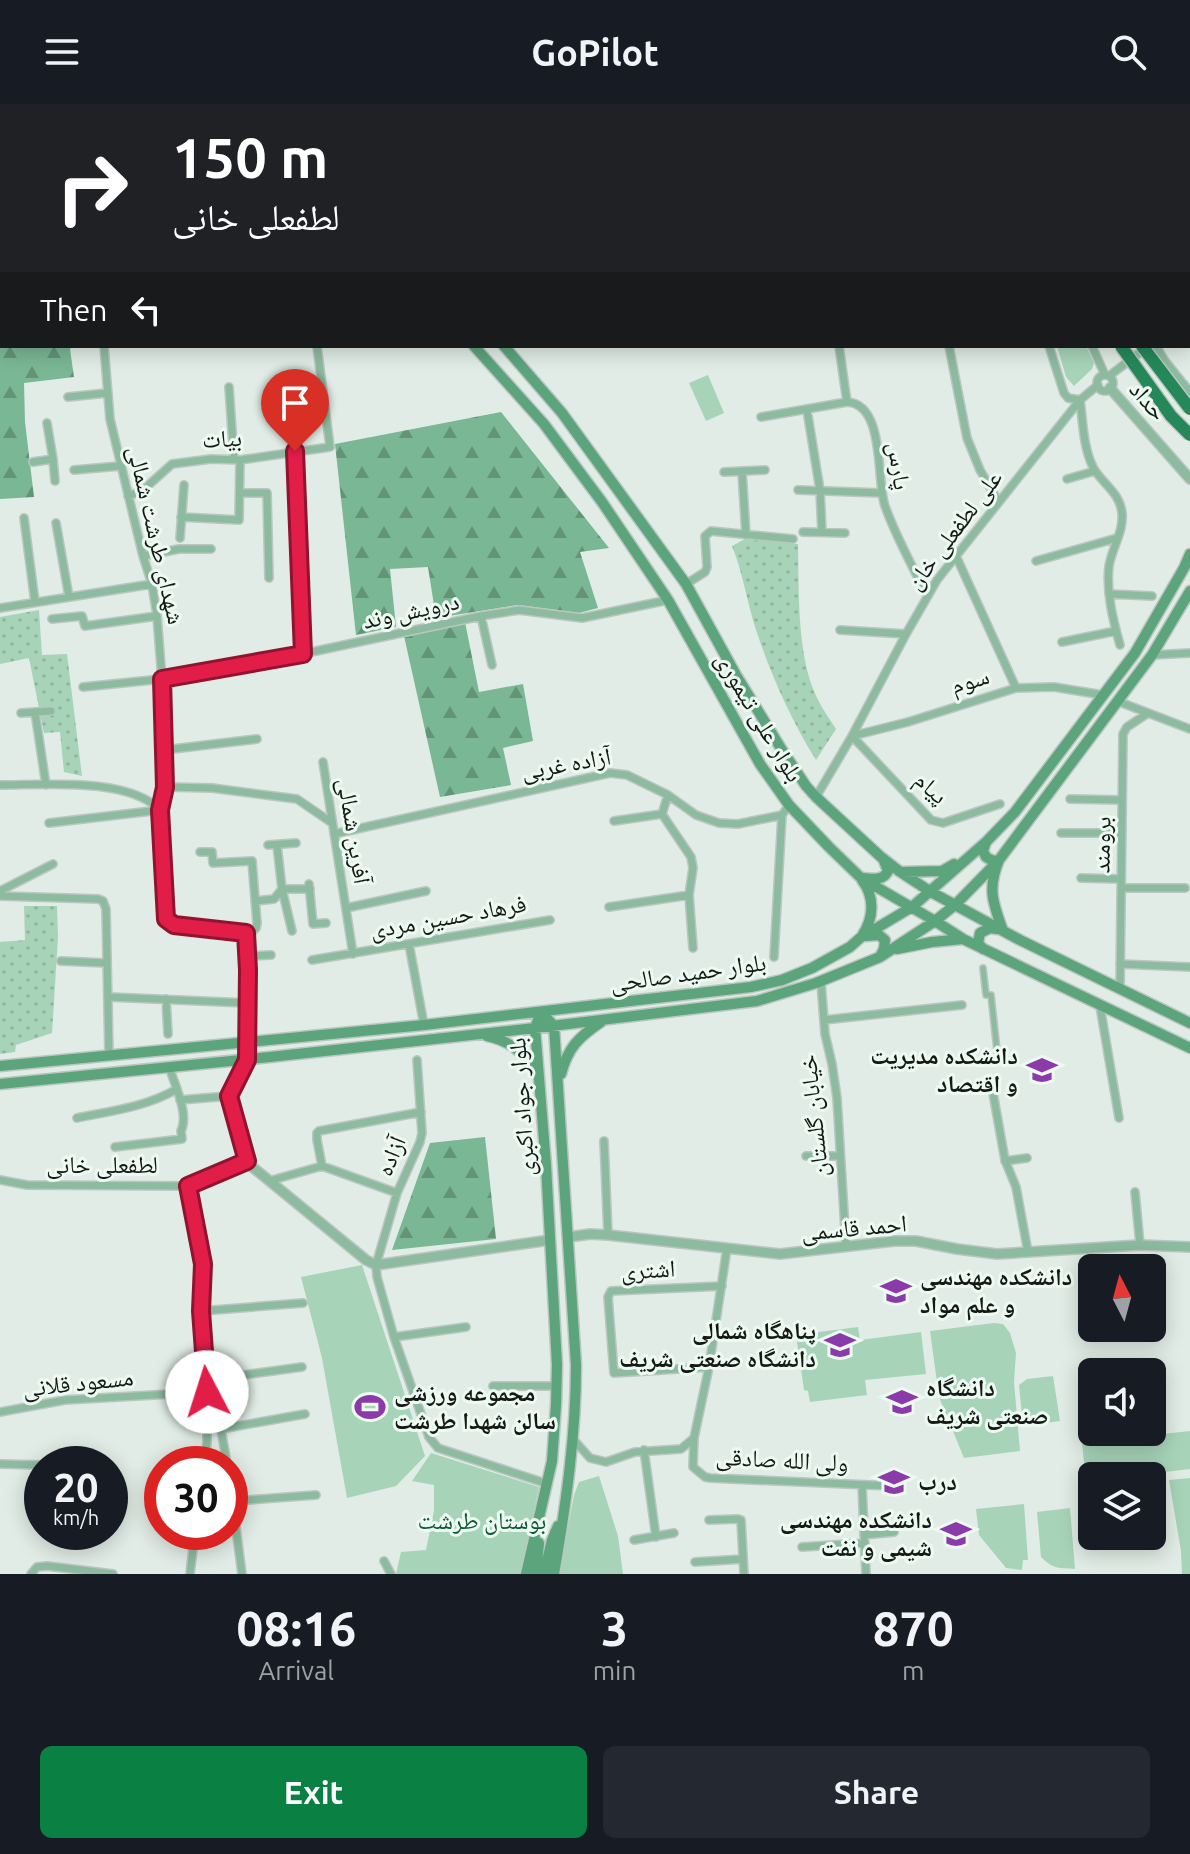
<!DOCTYPE html>
<meta charset="utf-8">
<style>
:root{--surface:#171b24;--page:#242831;--text:#f1f3f6;--muted:#9ea1a6;--accent:#0b8043}
body{margin:0;font-family:Ubuntu,"Noto Naskh Arabic",sans-serif;background:var(--page);color:var(--text);height:100vh;display:flex;flex-direction:column;font-size:30px;white-space:nowrap}
*{box-sizing:border-box;margin:0}
p{font-size:26px;color:var(--muted)}
.icon{flex:none;width:44px;height:44px;fill:none;stroke:currentColor;stroke-width:2;stroke-linecap:round;stroke-linejoin:round}
.map{position:relative;height:1470px;overflow:hidden}
.details{display:flex;flex-direction:column;background:var(--surface);flex:1}
.details>*{flex:none}
.banner{position:absolute;left:0px;top:0px;width:1190px;height:244px;box-shadow:0 4px 20px #0003;background:#202124;color:#fff;overflow:hidden}
.needle{width:52px;rotate:354deg}
.fabs{position:absolute;left:1078px;top:1150px;display:grid;gap:16px}
.fabs a{display:grid;place-items:center;width:88px;height:88px;border-radius:12px;background:var(--surface);box-shadow:0 4px 20px #0003;font-size:40px}
.speed{position:absolute;left:24px;top:1342px;display:flex;gap:16px;font-size:40px;font-weight:700;text-align:center}
.speed>*{display:grid;place-content:center;width:104px;height:104px;border-radius:50%;background:var(--surface);box-shadow:0 4px 20px #0003;line-height:1}
.speed small{font-size:20px;font-weight:400}
.speed .limit{border:12px solid #d22;background:#fff;color:#111}
.pin{position:absolute;display:grid;place-items:center;width:68px;height:68px;color:#fff;margin:-82px -34px;border-radius:50% 50% 50% 0;rotate:-45deg;box-shadow:0 0 8px #0007}
.pin .icon{rotate:45deg}
.me{position:absolute;width:88px;margin:-44px;rotate:355deg;stroke-linejoin:round;filter:drop-shadow(0 0 6px #0008)}
.turn{display:flex;align-items:center;gap:28px;height:168px;padding:0 40px;font-size:36px}
.turn .icon{width:104px;height:104px;stroke-width:2.5}
.turn b{display:block;font-size:56px;line-height:68px}
.then{display:flex;align-items:center;height:76px;padding:0 40px;background:#0003;gap:16px;font-size:30px}
.eta{display:flex;justify-content:space-evenly;align-items:center;height:136px;text-align:center}
.eta b{font-size:48px;font-weight:600;line-height:56px}
.primary-button{display:flex;gap:16px;margin-top:auto;padding:16px 40px}
.primary-button a{flex:1;height:92px;border-radius:12px;background:var(--accent);color:#fff;font-size:32px;font-weight:600;line-height:92px;text-align:center}
.primary-button a+a{background:var(--page);color:var(--text)}
header{display:flex;justify-content:space-between;align-items:center;height:104px;padding:0 40px;background:var(--surface);font-size:36px;font-weight:600}
.map>svg:first-child{display:block}
</style>
<header><svg class="icon" aria-label="menu" viewBox="0 0 24 24"><path d="M4 6h16M4 12h16M4 18h16"/></svg>GoPilot<svg class="icon" aria-label="search" viewBox="0 0 24 24"><circle cx="10" cy="10" r="6"/><path d="M15 15l6 6"/></svg></header>
<div class="map">
<svg width="1190" height="1470" viewBox="0 0 1190 1470">
<defs>
<pattern id="grass-dots" width="8" height="8" patternUnits="userSpaceOnUse" patternTransform="scale(2)"><rect width="8" height="8" fill="#a7d4b9"/><path d="M2 2h.1M6 6h.1" fill="none" stroke="#8fb59e" stroke-width="1.8" stroke-linecap="round"/></pattern>
<pattern id="forest-firs" width="22" height="20" patternUnits="userSpaceOnUse" patternTransform="scale(2)"><rect width="22" height="20" fill="#7ab794"/><path d="M5 1l3.5 6h-7zM16 11l3.5 6h-7z" fill="#639478"/></pattern>
</defs>
<rect width="100%" height="100%" fill="#e0ece5"/>
<path fill="url(#grass-dots)" d="M 747,434 L 798,440 C 799,484 797,540 812,582 C 817,597 827,611 836,625 L 816,656 C 791,616 771,571 756,526 C 747,498 743,469 732,442 Z
M 39,506 L 42,551 L 67,550 L 82,672 L 64,668 L 60,628 L 44,629 L 29,554 L 0,560 L 0,513 Z
M 24,802 L 57,802 L 58,833 L 52,929 L 16,941 L 15,948 L 0,950 L 0,838 L 25,836 Z"/>
<path fill="url(#forest-firs)" d="M 0,202 L 2,202 L 2,242 L 73,242 L 70,245 L 74,273 L 24,279 L 25,318 L 34,393 L 0,395 Z
M 501,308 L 609,444 L 580,448 L 598,504 L 579,509 L 518,501 L 436,514 L 428,463 L 390,465 L 396,523 L 356,531 L 335,340 Z
M 465,518 L 479,588 L 523,580 L 533,637 L 503,644 L 511,681 L 440,693 L 404,532 Z
M 485,1033 L 496,1135 L 392,1146 L 430,1039 Z"/>
<path fill="#a7d4b9" d="M 1057,242 L 1086,242 L 1094,259 L 1092,265 L 1074,282 L 1066,273 Z
M 708,271 L 724,309 L 706,317 L 689,279 Z
M 362,1161 L 425,1352 L 396,1382 L 347,1394 L 322,1254 L 301,1173 Z
M 994,1219 L 1003,1220 L 1010,1229 L 1016,1249 L 1014,1278 L 1020,1347 L 964,1354 L 939,1293 L 930,1227 Z
M 858,1223 L 860,1236 L 921,1228 L 926,1270 L 865,1276 L 867,1291 L 810,1298 L 808,1287 L 804,1286 L 796,1231 Z
M 1053,1272 L 1060,1317 L 1023,1322 L 1019,1281 L 1027,1275 Z
M 1190,1327 L 1190,1365 L 1131,1372 L 1092,1372 L 1092,1377 L 1086,1377 L 1082,1339 Z
M 431,1349 L 539,1383 L 521,1470 L 396,1470 L 401,1448 L 426,1446 L 434,1407 L 434,1381 L 412,1377 Z
M 599,1372 L 618,1432 L 623,1470 L 559,1470 L 574,1391 L 579,1378 Z
M 1190,1374 L 1190,1470 L 1182,1470 L 1181,1447 L 1169,1376 Z
M 1024,1400 L 1028,1456 L 1023,1456 L 1022,1466 L 1006,1464 L 979,1431 L 976,1405 Z
M 1070,1404 L 1075,1465 C 1058,1464 1053,1465 1041,1453 L 1037,1408 Z"/>
<g fill="none" stroke-linecap="round" stroke-linejoin="round">
<g stroke="#bbc6c0" stroke-width="8">
<path id="pedestrian" d="M 983,864 L 986,891 L 991,891 L 998,956"/>
</g>
<g stroke="#bbc6c0" stroke-width="10">
<path id="minor" d="M 496,0 L 496,2
M 529,0 L 564,2
M 725,0 L 726,2
M 800,0 L 806,2
M 1076,0 L 1076,2
M 600,2 L 609,0
M 1122,2 L 1123,0
M 1188,6 L 1190,6
M 0,196 L 2,196
M 1188,234 L 1190,234
M 104,242 L 110,315 L 143,452 L 152,480 L 157,512 L 162,575 L 164,646 L 165,683 L 160,706 L 164,752 L 165,812 C 166,814 166,816 168,818 C 176,826 240,829 252,828 L 256,824 L 257,819 L 252,757 L 213,759 L 212,748 L 200,748
M 839,242 L 847,298
M 949,242 L 967,334 L 980,366 L 998,397
M 1049,242 L 1064,289 L 1068,294 L 1080,296
M 1092,242 L 1105,271
M 1156,242 L 1165,257 L 1190,288
M1097 279a8 8 0 1 1 16 0a8 8 0 1 1-16 0Z
M 1109,272 L 1147,243
M 229,283 L 234,355
M 68,293 L 107,289
M 1080,296 C 1083,318 1083,343 1093,363 C 1101,379 1120,388 1122,409 C 1124,427 1112,444 1109,462 C 1106,488 1113,516 1120,541
M 807,306 L 820,386 L 822,428
M 761,313 L 847,298 C 886,300 876,378 885,402 C 896,433 912,462 927,491
M 295,347 L 303,550
M 53,355 L 55,377
M 33,358 L 53,355 L 47,319
M 74,366 L 120,362
M 742,367 L 746,431
M 724,368 L 765,366
M 1067,375 L 1095,367
M 798,386 L 882,389
M 240,389 L 267,389 L 269,474
M 128,392 L 142,387 L 172,360 L 211,355 L 240,356 L 330,343 L 317,242
M 181,413 L 239,416 L 240,356
M 24,414 L 35,498
M 56,419 L 69,493
M 803,428 L 845,429
M 180,434 L 184,381
M 143,452 L 179,445 L 211,445
M 956,452 L 1016,584
M 1036,457 L 1117,434
M 686,480 L 705,468 L 707,463 L 705,432 L 711,427 L 793,435
M 1109,490 L 1152,492
M 0,504 L 152,480
M 481,512 L 492,561
M 52,515 L 82,512 L 85,522 L 157,512
M 840,526 L 906,530
M 1062,538 L 1116,527
M 1152,551 L 1190,549
M 83,583 L 162,575 L 316,547 L 481,512 L 519,506 L 582,514 L 668,496
M 1117,597 L 1190,625
M 35,608 L 46,681
M 21,609 L 51,607
M 164,646 L 257,635
M 323,658 L 353,850
M 0,681 C 44,681 128,673 160,706
M 165,683 L 212,684 L 297,695 L 332,719
M 668,691 L 662,710 L 691,753 L 693,764 L 689,791 L 693,844
M 816,693 L 852,632 L 906,530 L 937,476 L 1080,296 L 1098,281
M 1070,695 L 1122,696
M 1000,700 L 943,719 L 931,716 L 852,632 L 908,618 L 1016,584 L 1054,583 L 1103,591
M 614,717 L 662,710
M 49,719 L 160,706
M 1061,729 L 1122,729
M 334,730 L 610,669 L 627,671 L 668,691 L 696,711 L 719,719 L 738,720 L 782,711 L 789,701
M 268,741 L 296,739
M 277,741 L 282,785 L 292,827
M 1081,774 L 1121,775
M 309,780 L 313,820 L 326,819
M 1121,784 L 1185,784
M 282,785 L 310,785
M 0,787 L 53,760
M 0,792 L 98,795 L 103,797 L 106,805 L 109,951
M 255,797 L 274,795 L 282,785
M 609,803 L 689,791
M 346,804 L 426,787
M 246,829 L 248,866 L 247,938
M 409,840 L 424,921
M 247,852 L 271,851
M 774,853 L 782,711
M 312,856 L 550,816
M 61,857 L 106,859
M 1120,860 L 1190,863
M 821,878 L 825,930 L 832,960 L 837,994 L 846,1142
M 1120,886 L 1123,630 L 1127,623 L 1148,609
M 109,893 L 247,899
M 166,895 L 168,930
M 1100,902 L 1119,1014
M 824,916 L 962,901
M 417,956 L 422,1029 L 420,1038 L 397,1089 L 376,1161 L 377,1173 L 394,1233 L 429,1333 L 438,1344 L 548,1380
M 993,989 L 1005,1056 L 1016,1083 L 1028,1148
M 180,996 L 229,992
M 77,1014 C 111,1007 146,1003 177,985 L 169,963
M 604,1037 L 608,1131
M 115,1043 L 182,1035 L 181,1027 C 187,1015 181,997 177,985
M 806,1052 L 839,1052
M 1005,1057 L 1027,1054
M 322,1062 L 317,1036 L 317,1029 L 319,1027 L 421,1008
M 0,1076 L 27,1081 L 188,1082 L 247,1057
M 269,1077 L 322,1062 L 397,1089
M 188,1082 L 203,1160 L 201,1207 L 207,1288 L 221,1325 L 227,1360
M 1135,1088 L 1140,1141
M 727,1144 L 709,1263 L 694,1334 L 693,1363 L 705,1373 L 710,1374 L 892,1382
M 201,1207 L 303,1199
M 394,1233 L 466,1223
M 709,1263 L 614,1269 L 608,1193 L 611,1187 L 722,1182
M 206,1276 L 302,1263
M 493,1282 L 557,1282
M 0,1308 L 65,1296 L 207,1288 L 207,1337 L 205,1360
M 221,1325 L 305,1310
M 573,1335 L 590,1354 L 606,1358 L 635,1348 L 681,1345 L 694,1334
M 644,1346 L 656,1433
M 0,1360 L 42,1361
M 230,1378 L 242,1470
M 862,1381 L 866,1470
M 234,1397 L 316,1391
M 709,1416 L 738,1415 L 741,1416 L 744,1470
M 864,1431 L 894,1428
M 634,1436 L 674,1429
M 802,1443 L 865,1439
M 384,1457 L 391,1470
M 695,1458 L 743,1455
M 31,1470 L 37,1463 L 47,1462 L 113,1470
M 190,1470 L 195,1428"/>
</g>
<g stroke="#bbc6c0" stroke-width="12">
<path id="tertiary" d="M 102,2 L 103,0
M 0,113 L 2,112
M 1110,284 L 1190,375
M 247,956 L 229,992 L 247,1057 L 250,1061 L 366,1156 L 376,1161 L 550,1136
M 569,1133 L 590,1130 L 608,1131 L 780,1150 L 894,1137 L 916,1137 L 957,1145 L 997,1150 L 1140,1141 L 1190,1143"/>
</g>
<g stroke="#bbc6c0" stroke-width="13">
<path id="secondary" d="M 211,0 L 213,2
M 239,2 L 240,0
M 423,2 L 428,0
M 0,168 L 2,167
M 474,242 L 544,320 L 602,398 L 668,496 L 760,660 L 789,701 L 829,743 L 861,774 L 935,817 L 963,835 L 1190,944
M 504,242 L 562,309 L 686,480 L 736,571 L 782,646 L 806,682 L 816,693 L 881,753 L 899,767 L 931,788 L 1020,836 L 1190,919
M 986,738 L 983,747 L 986,753 L 993,757 L 999,756 C 987,785 993,799 1003,827
M 900,768 L 942,767 L 954,760
M 863,774 C 873,775 883,777 888,767 L 884,757
M 862,832 C 874,814 875,793 862,776
M 866,832 L 879,831 L 885,836 L 884,845 L 880,853
M 897,845 L 932,838 L 963,835
M 983,845 L 978,839 L 980,829 L 990,824 L 997,825
M 487,932 C 510,937 524,948 536,969
M 0,962 L 424,921 L 751,883 L 782,876 L 812,864 L 850,843 L 860,834 L 912,803 L 986,738 L 1015,708 L 1135,549 L 1184,464 L 1190,450
M 561,970 C 568,943 579,933 601,918
M 0,980 L 270,953 L 535,924 L 757,897 L 816,879 L 880,853 L 935,817 L 956,800 L 999,756 L 1152,551 L 1190,487
M 526,1470 L 552,1357 L 556,1301 L 557,1261 L 546,1061 L 535,924 L 541,908 L 554,922 L 576,1261 C 576,1331 566,1400 554,1470
M 536,1470 L 539,1439
M 544,1470 L 552,1436 L 558,1422"/>
</g>
<g stroke="#bbc6c0" stroke-width="15">
<path id="trunk" d="M 1022,0 L 1024,2
M 1038,0 L 1038,2
M 1058,0 L 1058,2
M 326,2 L 331,0
M 388,2 L 393,0
M 0,129 L 2,128
M 0,153 L 2,152"/>
</g>
<use href="#pedestrian" stroke="#8dbb9f" stroke-width="5"/>
<use href="#minor" stroke="#8dbb9f" stroke-width="7"/>
<use href="#tertiary" stroke="#8dbb9f" stroke-width="9"/>
<use href="#secondary" stroke="#5ba47c" stroke-width="10"/>
<use href="#trunk" stroke="#24885a" stroke-width="12"/>
<g stroke="#bbc6c0" stroke-width="15" stroke-linecap="butt">
<path id="trunk-bridge" d="M 1121,242 L 1171,312 L 1190,331
M 1142,242 L 1190,305"/>
</g>
<use href="#trunk-bridge" stroke="#24885a" stroke-width="12"/>
</g>
<g fill="none" stroke-linecap="round" stroke-linejoin="round">
<g stroke="#92132f" stroke-width="20">
<path id="route" d="M 207,1288 L 201,1207 L 203,1160 L 188,1082 L 247,1057 L 229,992 L 247,956 L 248,866 L 246,829 L 174,821 L 166,815 L 160,706 L 165,683 L 162,575 L 303,550 L 295,347"/>
</g>
<use href="#route" stroke="#e11d48" stroke-width="14"/>
</g>
<defs>
<g id="university-bare" transform="scale(2.4)"><path d="M0-5L7-2L0 1L-7-2ZM-4 1L0 2.5L4 1V4Q0 6-4 4Z" fill="#8b3aa9" stroke="#edfaf2" stroke-width="2.5" paint-order="stroke"/></g>
<g id="stadium-bare" transform="scale(2.4)"><path d="M0-5a6.5 5 0 1 0 0 10a6.5 5 0 1 0 0-10ZM-3.5-1.8h7v3.6h-7Z" fill="#8b3aa9" stroke="#edfaf2" stroke-width="2.5" paint-order="stroke"/></g>
</defs>
<g fill-rule="evenodd">
<use href="#university-bare" x="1042" y="966"/>
<use href="#university-bare" x="896" y="1187"/>
<use href="#university-bare" x="840" y="1241"/>
<use href="#university-bare" x="902" y="1298"/>
<use href="#stadium-bare" x="370" y="1303"/>
<use href="#university-bare" x="894" y="1378"/>
<use href="#university-bare" x="956" y="1430"/>
</g>
<g text-anchor="middle" stroke-width="6" stroke-linejoin="round" paint-order="stroke">
<g font-size="24" fill="#151916" stroke="#edfaf2">
<text transform="translate(1148 297) rotate(49)" y="8">حداد</text>
<text transform="translate(222 335) rotate(-3)" y="8">بیات</text>
<text transform="translate(899 362) rotate(82)" y="8">پارس</text>
<text transform="translate(954 426) rotate(-53)" y="8">علی لطفعلی خان</text>
<text transform="translate(156 431) rotate(77)" y="8">شهدای طرشت شمالی</text>
<text transform="translate(411 507) rotate(-12)" y="8">درویش‌ وند</text>
<text transform="translate(970 577) rotate(-17)" y="8">سوم</text>
<text transform="translate(759 613) rotate(59)" y="8">بلوار علی تیموری</text>
<text transform="translate(566 660) rotate(-10)" y="8">آزاده غربی</text>
<text transform="translate(931 684) rotate(42)" y="8">پیام</text>
<text transform="translate(354 727) rotate(81)" y="8">آفرین شمالی</text>
<text transform="translate(1102 741) rotate(-89)" y="8">برومند</text>
<text transform="translate(448 813) rotate(-10)" y="8">فرهاد حسین مردی</text>
<text transform="translate(688 869) rotate(-8)" y="8">بلوار حمید صالحی</text>
<text transform="translate(522 1003) rotate(-94)" y="8">بلوار جواد اکبری</text>
<text transform="translate(814 1012) rotate(-96)" y="8">خیابان گلستان</text>
<text transform="translate(391 1052) rotate(-67)" y="8">آزاده</text>
<text x="102" y="1069">لطفعلی خانی</text>
<text transform="translate(854 1124) rotate(-5)" y="8">احمد قاسمی</text>
<text transform="translate(648 1166) rotate(-3)" y="8">اشتری</text>
<text transform="translate(78 1279) rotate(-6)" y="8">مسعود قلانی</text>
<text transform="translate(782 1356) rotate(3)" y="8">ولی الله صادقی</text>
</g>
<g font-size="24" font-weight="bold" fill="#151916" stroke="#edfaf2" text-anchor="start">
<text x="1018" y="960" text-anchor="end">دانشکده مدیریت<tspan x="1018" dy="28">و اقتصاد</tspan></text>
<text x="920" y="1181">دانشکده مهندسی<tspan x="920" dy="28">و علم مواد</tspan></text>
<text x="816" y="1235" text-anchor="end">پناهگاه شمالی<tspan x="816" dy="28">دانشگاه صنعتی شریف</tspan></text>
<text x="926" y="1292">دانشگاه<tspan x="926" dy="28">صنعتی شریف</tspan></text>
<text x="394" y="1297">مجموعه ورزشی<tspan x="394" dy="28">سالن شهدا طرشت</tspan></text>
<text x="918" y="1386">درب</text>
<text x="932" y="1424" text-anchor="end">دانشکده مهندسی<tspan x="932" dy="28">شیمی و نفت</tspan></text>
</g>
<g font-size="24" fill="#0d5837" stroke="#edfaf2">
<text x="482" y="1425">بوستان طرشت</text>
</g>
</g>
</svg>
<div class="fabs">
<a><svg class="needle" viewBox="-14 -14 28 28"><path d="M0-13l5 13h-10z" fill="#e53935"/><path d="M0 13l5-13h-10z" fill="#9ea1a6"/></svg></a>
<a><svg class="icon" aria-label="sound" viewBox="0 0 24 24"><path d="M4 9h4l5-4v14l-5-4H4zM17 9q2 3 0 6"/></svg></a>
<a><svg class="icon" aria-label="layers" viewBox="0 0 24 24"><path d="M12 4l9 5-9 5-9-5zM3 14l9 5 9-5"/></svg></a>
</div>
<div class="speed"><div>20<small>km/h</small></div><div class="limit">30</div></div>
<div class="pin" style="left:295px;top:347px;background:#d93025"><svg class="icon" aria-label="arrive" viewBox="0 0 24 24"><path d="M6 21V4h12l-3 4 3 4H6"/></svg></div>
<svg class="me" style="left:207px;top:1288px" viewBox="-20 -20 40 40"><circle r="19" fill="#fff"/><path d="M0-13L10 11 0 6-10 11z" fill="#e11d48"/></svg>
<div class="banner">
<div class="turn"><svg class="icon" aria-label="right" viewBox="0 0 24 24"><path d="M7 20v-9h11M14 6l5 5-5 5"/></svg><div><b>150 m</b>لطفعلی خانی</div></div>
<div class="then">Then<svg class="icon" aria-label="left" viewBox="0 0 24 24"><path d="M17 20v-9H6M10 6l-5 5 5 5"/></svg></div>
</div>
</div>
<section class="details">
<div class="eta">
<div><b>08:16</b><p>Arrival</p></div>
<div><b>3</b><p>min</p></div>
<div><b>870</b><p>m</p></div>
</div>
<div class="primary-button"><a>Exit</a><a>Share</a></div>
</section>
